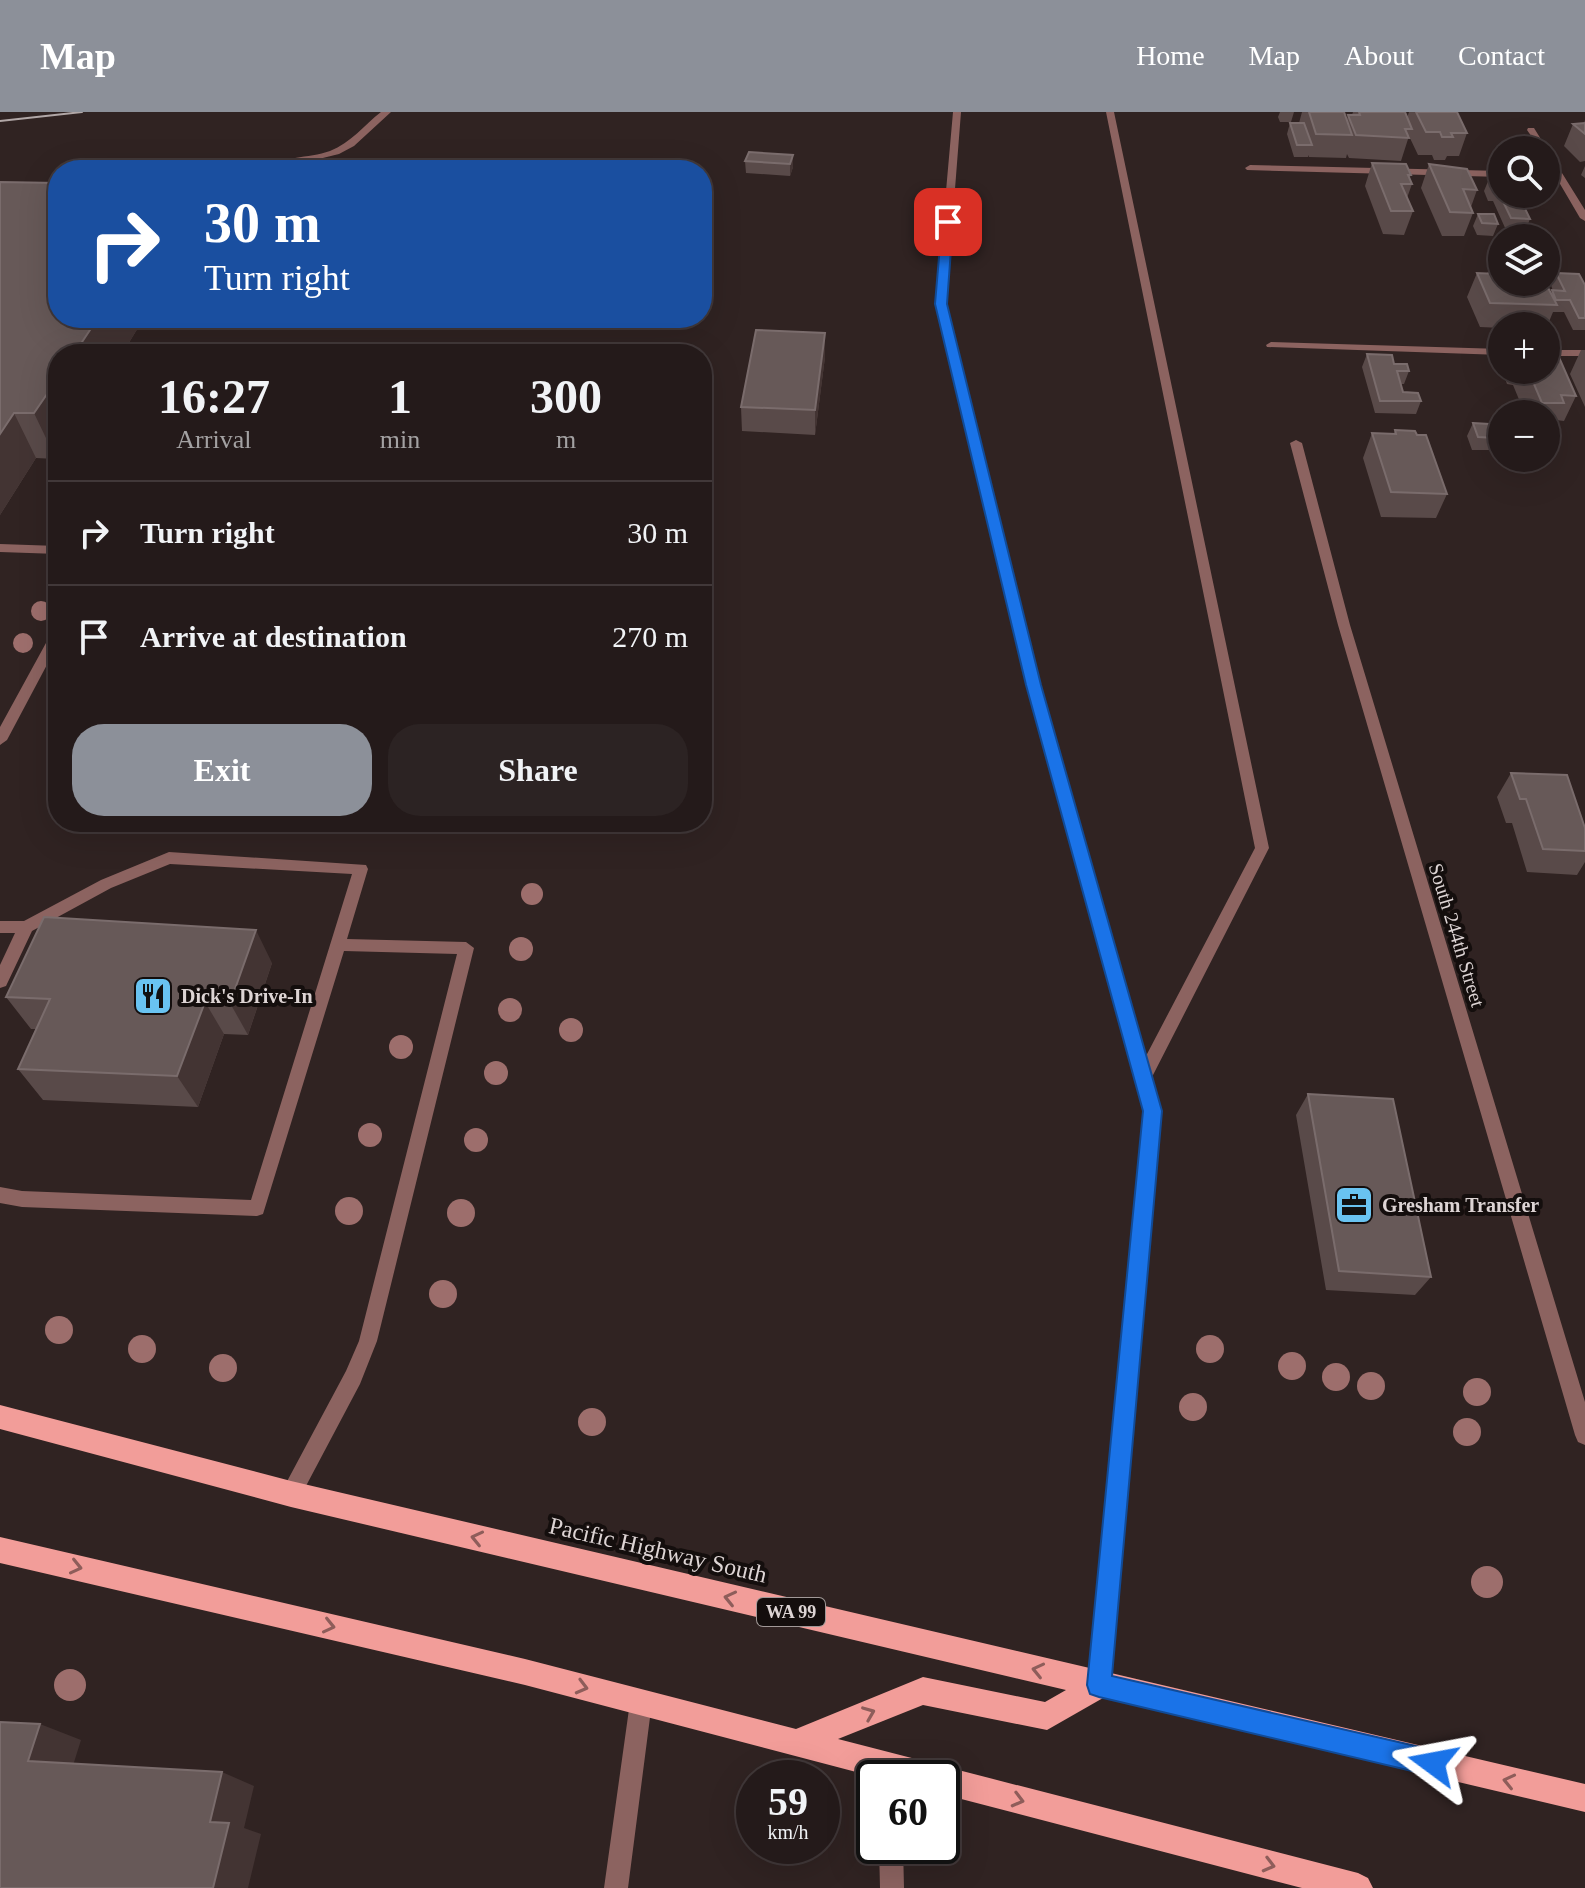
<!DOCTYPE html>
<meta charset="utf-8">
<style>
:root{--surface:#241a1a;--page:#2c2323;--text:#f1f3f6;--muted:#a3a1a2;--line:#413839;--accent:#8c9099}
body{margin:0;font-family:"Times New Roman",serif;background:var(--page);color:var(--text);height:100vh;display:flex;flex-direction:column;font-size:30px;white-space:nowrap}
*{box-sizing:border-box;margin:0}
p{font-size:26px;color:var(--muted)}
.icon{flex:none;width:44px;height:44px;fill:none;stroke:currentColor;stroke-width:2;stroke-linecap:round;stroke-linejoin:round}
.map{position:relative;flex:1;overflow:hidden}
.side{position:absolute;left:48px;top:232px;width:664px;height:488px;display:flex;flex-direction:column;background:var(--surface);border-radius:32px;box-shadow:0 8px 32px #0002,0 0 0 2px var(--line)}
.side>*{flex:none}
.hud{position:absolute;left:48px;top:48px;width:664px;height:168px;border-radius:32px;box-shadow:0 8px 32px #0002,0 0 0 2px var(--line);background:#1a4fa0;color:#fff;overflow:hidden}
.fabs{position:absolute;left:1488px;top:24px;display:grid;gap:16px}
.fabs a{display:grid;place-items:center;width:72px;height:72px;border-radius:50%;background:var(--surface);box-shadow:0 8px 32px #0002,0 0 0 2px var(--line);font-size:40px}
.speed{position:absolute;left:736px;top:1648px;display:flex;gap:16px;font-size:40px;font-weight:700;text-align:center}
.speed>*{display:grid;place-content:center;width:104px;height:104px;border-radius:50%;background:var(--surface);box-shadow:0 8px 32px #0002,0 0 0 2px var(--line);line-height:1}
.speed small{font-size:20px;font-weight:400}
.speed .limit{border:4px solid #111;border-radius:12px;background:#fff;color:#111}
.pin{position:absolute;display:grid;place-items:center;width:68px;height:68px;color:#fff;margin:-34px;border-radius:16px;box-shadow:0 4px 12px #0006}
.me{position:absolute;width:88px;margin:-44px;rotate:283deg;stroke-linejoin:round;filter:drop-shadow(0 0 6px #0008)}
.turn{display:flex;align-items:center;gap:28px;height:168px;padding:0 24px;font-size:36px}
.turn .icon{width:104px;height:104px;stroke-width:2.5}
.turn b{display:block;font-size:56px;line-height:68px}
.eta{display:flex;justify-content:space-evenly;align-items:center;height:136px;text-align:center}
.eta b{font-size:48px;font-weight:600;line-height:56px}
.primary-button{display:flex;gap:16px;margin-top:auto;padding:16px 24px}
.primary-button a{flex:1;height:92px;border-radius:32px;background:var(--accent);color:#fff;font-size:32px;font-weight:600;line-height:92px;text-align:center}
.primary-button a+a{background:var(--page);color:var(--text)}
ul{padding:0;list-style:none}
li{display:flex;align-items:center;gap:24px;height:104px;padding:0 24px;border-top:2px solid var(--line)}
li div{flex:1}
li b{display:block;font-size:30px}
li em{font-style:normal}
header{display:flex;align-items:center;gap:48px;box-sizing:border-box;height:112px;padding:0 40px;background:var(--accent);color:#fff}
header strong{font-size:38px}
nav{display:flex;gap:44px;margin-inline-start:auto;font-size:28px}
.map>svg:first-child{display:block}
</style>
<header>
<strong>Map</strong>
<nav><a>Home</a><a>Map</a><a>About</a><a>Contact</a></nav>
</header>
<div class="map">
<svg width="1585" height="1776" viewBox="0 0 1585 1776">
<rect width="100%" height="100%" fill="#302322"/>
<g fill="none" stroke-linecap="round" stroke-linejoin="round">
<path fill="#8c6360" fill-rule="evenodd" d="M 381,0 L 391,0 L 354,34 L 339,42 L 274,58 L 262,58 C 282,43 308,47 330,39 C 351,31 364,13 381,0 Z
M 953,0 L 961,0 L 946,192 L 1041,573 L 1146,944 L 1255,736 L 1106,0 L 1114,0 L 1269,736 L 1152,965 L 1161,999 L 1110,1573 L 1107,1581 L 1099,1584 L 1091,1581 L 1088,1573 L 1145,999 L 1027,573 L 936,192 Z
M 1528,16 L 1534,16 L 1585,98 L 1585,109 L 1580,106 L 1546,48 L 1546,38 L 1541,38 L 1527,18 Z
M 1250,53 L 1502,59 L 1502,65 L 1247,58 L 1245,56 Z
M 1271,230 L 1502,237 L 1502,243 L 1267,235 L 1266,233 Z
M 1546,238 L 1585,238 L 1585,244 L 1546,244 Z
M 0,432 L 58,434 L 58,442 L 0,440 Z
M 58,516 L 58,532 L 7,628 L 0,633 L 0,615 L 52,520 Z
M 169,740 L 366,753 L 368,757 L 347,827 L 466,830 L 474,836 L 377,1229 L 360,1272 L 298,1389 L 291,1392 L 284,1389 L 281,1382 L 284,1375 L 346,1259 L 359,1229 L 457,842 L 344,839 L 263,1102 L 257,1104 L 22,1095 L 0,1091 L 0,1075 L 22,1079 L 251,1088 L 352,762 L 170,752 L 111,776 L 32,819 L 6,874 L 0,876 L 0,853 L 15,821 L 0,821 L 0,809 L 24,809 L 101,768 Z
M 641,1579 L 649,1582 L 652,1590 L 628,1776 L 604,1776 L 630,1590 L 633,1582 Z
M 879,1734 L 903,1734 L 904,1776 L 880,1776 Z"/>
<path fill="#8c6360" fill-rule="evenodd" d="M 1296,328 L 1302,331 L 1350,513 L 1585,1290 L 1585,1333 L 1578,1330 L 1575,1323 L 1338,513 L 1290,331 Z"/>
<path fill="#f29d99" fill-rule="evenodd" d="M 0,1293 L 291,1369 L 1585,1672 L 1585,1700 L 1103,1586 L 1047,1618 L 923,1593 L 838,1627 L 1358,1761 L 1368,1766 L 1373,1776 L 1302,1776 L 942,1682 L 942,1666 L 879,1666 L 525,1573 L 0,1451 L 0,1425 L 525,1547 L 796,1617 L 923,1565 L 1045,1590 L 1066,1578 L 291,1395 L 0,1317 Z"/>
<path stroke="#b1a7a7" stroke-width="2" d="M 0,9 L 82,0"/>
</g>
<g fill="#9d6e6c">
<circle cx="41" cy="499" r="10"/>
<circle cx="23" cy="531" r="10"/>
<circle cx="532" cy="782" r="11"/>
<circle cx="521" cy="837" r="12"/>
<circle cx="510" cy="898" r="12"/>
<circle cx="571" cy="918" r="12"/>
<circle cx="401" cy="935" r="12"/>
<circle cx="496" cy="961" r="12"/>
<circle cx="370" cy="1023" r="12"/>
<circle cx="476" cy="1028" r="12"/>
<circle cx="349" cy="1099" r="14"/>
<circle cx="461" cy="1101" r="14"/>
<circle cx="443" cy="1182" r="14"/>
<circle cx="59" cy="1218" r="14"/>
<circle cx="142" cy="1237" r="14"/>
<circle cx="1210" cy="1237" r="14"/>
<circle cx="1292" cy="1254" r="14"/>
<circle cx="223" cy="1256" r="14"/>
<circle cx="1336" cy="1265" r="14"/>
<circle cx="1371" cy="1274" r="14"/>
<circle cx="1477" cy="1280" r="14"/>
<circle cx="1193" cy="1295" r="14"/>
<circle cx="592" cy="1310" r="14"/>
<circle cx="1467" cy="1320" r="14"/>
<circle cx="1487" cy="1470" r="16"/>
<circle cx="70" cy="1573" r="16"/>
</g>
<path fill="#594a49" d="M 1280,0 L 1294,0 L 1291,10 L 1280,10 L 1278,5 Z
M 1302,0 L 1344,0 L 1347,7 L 1348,3 L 1352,3 L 1353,0 L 1405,0 L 1407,6 L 1409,0 L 1457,0 L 1467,21 L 1459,44 L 1447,44 L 1445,48 L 1434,48 L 1432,43 L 1418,43 L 1409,24 L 1401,49 L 1349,46 L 1347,42 L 1346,46 L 1309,45 L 1309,43 L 1308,45 L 1294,45 L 1287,22 L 1290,11 L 1299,11 Z
M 1585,8 L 1585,49 L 1580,50 L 1564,34 L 1573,12 L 1584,11 Z
M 793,43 L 793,55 L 790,64 L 746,61 L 745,49 Z
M 1372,51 L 1411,63 L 1409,67 L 1412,72 L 1407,86 L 1413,99 L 1404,123 L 1383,122 L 1365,74 Z
M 1429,52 L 1477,78 L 1471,95 L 1473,101 L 1464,124 L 1442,124 L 1421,76 Z
M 1585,54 L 1585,66 L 1581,63 Z
M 1489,67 L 1530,107 L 1525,119 L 1506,118 L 1493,89 L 1488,89 L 1484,79 Z
M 0,70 L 144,206 L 122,242 L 58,242 L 56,347 L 36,346 L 0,403 Z
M 1478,102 L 1498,112 L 1493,124 L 1477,123 L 1473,114 Z
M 1492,149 L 1551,181 L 1553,179 L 1551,173 L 1556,161 L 1585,173 L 1585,218 L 1573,218 L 1564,200 L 1553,200 L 1546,217 L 1546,214 L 1502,214 L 1502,216 L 1480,215 L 1467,185 L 1477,161 L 1487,162 Z
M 825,221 L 825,245 L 815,323 L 742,319 L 741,295 Z
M 1581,238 L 1585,238 L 1585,295 L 1570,262 Z
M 1367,242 L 1394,252 L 1409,259 L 1404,272 L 1401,272 L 1403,280 L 1421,289 L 1416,302 L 1375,301 L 1362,255 Z
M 1505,258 L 1546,258 L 1576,284 L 1564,309 L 1556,308 L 1553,316 L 1546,316 L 1546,302 L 1525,302 L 1513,273 L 1507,272 L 1503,261 Z
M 1473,311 L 1495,326 L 1490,338 L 1472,338 L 1467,324 Z
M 1395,318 L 1447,382 L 1436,406 L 1381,405 L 1363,346 L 1372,321 L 1394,322 Z
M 1511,661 L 1585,716 L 1585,750 L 1577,763 L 1527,760 L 1512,711 L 1506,711 L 1497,685 Z
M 272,851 L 248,923 L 224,922 L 198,995 L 43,988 L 18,957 L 36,917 L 31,917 L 6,885 Z
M 1308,982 L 1431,1165 L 1415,1183 L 1326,1178 L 1296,1003 Z"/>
<path fill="#433433" d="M 793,43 L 793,55 L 790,64 L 790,52 Z
M 98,206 L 144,206 L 122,242 L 74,242 Z
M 825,221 L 825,245 L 815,323 L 815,298 Z
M 58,266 L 58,343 L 56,347 L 34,301 Z
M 14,301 L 36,346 L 0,403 L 0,322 Z
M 256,818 L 272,851 L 248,923 L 230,891 Z
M 205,890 L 224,922 L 198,995 L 177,964 Z
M 40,1612 L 81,1628 L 70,1663 L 28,1649 Z
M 222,1660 L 254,1674 L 244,1716 L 261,1722 L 248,1776 L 213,1776 L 210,1710 Z"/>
<path fill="#675958" stroke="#7a6c6c" stroke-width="2" d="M 1309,0 L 1344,0 L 1352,23 L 1316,22 Z
M 1359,0 L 1405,0 L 1412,17 L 1405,17 L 1409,26 L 1356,23 L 1348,3 L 1360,3 Z
M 1416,0 L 1457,0 L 1467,21 L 1451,21 L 1453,25 L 1442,25 L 1440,20 L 1426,20 Z
M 1290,11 L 1304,11 L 1312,33 L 1297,33 Z
M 1585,11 L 1585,22 L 1573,12 Z
M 749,40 L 793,43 L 790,52 L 745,49 Z
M 1372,51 L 1406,52 L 1411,63 L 1408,63 L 1412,72 L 1401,72 L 1413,99 L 1391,99 Z
M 1429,52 L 1467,57 L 1477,78 L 1463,77 L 1473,101 L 1450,100 Z
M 1489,67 L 1502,67 L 1502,82 L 1518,82 L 1530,107 L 1511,106 L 1497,77 L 1493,77 Z
M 0,70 L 58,71 L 58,206 L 98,206 L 74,242 L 58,242 L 58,266 L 34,301 L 14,301 L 0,322 Z
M 1478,102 L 1494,102 L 1498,112 L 1482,111 Z
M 1492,149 L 1502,150 L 1502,170 L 1545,170 L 1557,193 L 1490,191 L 1477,161 L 1498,162 Z
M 1556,161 L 1579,162 L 1585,173 L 1585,206 L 1579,206 L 1570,188 L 1556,188 L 1552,178 L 1565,179 Z
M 756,218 L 825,221 L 815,298 L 741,295 Z
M 1367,242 L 1392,243 L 1394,252 L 1407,252 L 1409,259 L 1397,259 L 1403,280 L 1418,281 L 1421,289 L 1380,289 Z
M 1546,242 L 1558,243 L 1576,284 L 1561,283 L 1564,291 L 1542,291 L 1528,258 L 1546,258 Z
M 1473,311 L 1489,312 L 1495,326 L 1478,325 Z
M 1395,318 L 1415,319 L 1417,323 L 1426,323 L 1447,382 L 1391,380 L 1372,321 L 1396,322 Z
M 1511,661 L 1567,663 L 1585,716 L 1585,739 L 1543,737 L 1526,687 L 1520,687 Z
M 44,805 L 256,818 L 230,891 L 205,890 L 177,964 L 18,957 L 50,887 L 6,885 Z
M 1308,982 L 1393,987 L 1431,1165 L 1339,1159 Z
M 0,1610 L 40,1612 L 28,1649 L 222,1660 L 210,1710 L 229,1711 L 213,1776 L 0,1776 Z"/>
<defs><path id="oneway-chevron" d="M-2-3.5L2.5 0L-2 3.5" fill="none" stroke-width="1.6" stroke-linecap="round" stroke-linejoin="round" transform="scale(2)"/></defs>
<g stroke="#8e5d5a">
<use href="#oneway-chevron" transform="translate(477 1426) rotate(-167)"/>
<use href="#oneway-chevron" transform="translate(76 1455) rotate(13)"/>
<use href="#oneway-chevron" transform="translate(730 1486) rotate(-167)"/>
<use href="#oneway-chevron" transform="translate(329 1514) rotate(13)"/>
<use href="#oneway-chevron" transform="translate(1038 1558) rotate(-167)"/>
<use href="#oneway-chevron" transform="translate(582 1575) rotate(15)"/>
<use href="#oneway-chevron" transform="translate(869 1601) rotate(-22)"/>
<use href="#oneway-chevron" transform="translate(1509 1669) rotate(-167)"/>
<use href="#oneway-chevron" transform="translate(1018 1688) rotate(15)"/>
<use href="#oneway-chevron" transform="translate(1269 1753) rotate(15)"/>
</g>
<path fill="#1a73e8" stroke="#114b97" stroke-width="2" d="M 948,107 L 953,110 L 947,192 L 1041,573 L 1162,999 L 1112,1564 L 1433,1638 L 1442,1642 L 1446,1651 L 1442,1660 L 1433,1664 L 1099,1585 L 1090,1582 L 1087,1573 L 1143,999 L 1026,573 L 935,192 L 942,110 Z"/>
<defs>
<g id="restaurant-square" transform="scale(2)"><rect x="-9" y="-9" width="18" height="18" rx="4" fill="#69c3f1" stroke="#140e0d"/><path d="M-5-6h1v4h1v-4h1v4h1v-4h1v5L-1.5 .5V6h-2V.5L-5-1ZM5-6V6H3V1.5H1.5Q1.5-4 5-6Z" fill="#111"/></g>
<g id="office-square" transform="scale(2)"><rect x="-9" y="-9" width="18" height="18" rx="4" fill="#69c3f1" stroke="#140e0d"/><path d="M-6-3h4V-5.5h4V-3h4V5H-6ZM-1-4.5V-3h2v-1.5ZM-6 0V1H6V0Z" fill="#111"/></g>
</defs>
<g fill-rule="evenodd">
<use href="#restaurant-square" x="153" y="884"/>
<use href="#office-square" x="1354" y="1093"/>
</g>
<g text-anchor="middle" stroke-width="8" stroke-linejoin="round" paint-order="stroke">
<rect fill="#140e0d" stroke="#a19998" stroke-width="2" x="757" y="1486" width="68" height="28" rx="6"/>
<g font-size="18" font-weight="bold" fill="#ddd4d4">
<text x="791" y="1506">WA 99</text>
</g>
<g font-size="20" fill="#ddd4d4" stroke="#140e0d">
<text transform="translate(1457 823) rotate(73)" y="7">South 244th Street</text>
</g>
<g font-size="20" font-weight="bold" fill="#ddd4d4" stroke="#140e0d" text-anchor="start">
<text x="181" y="891">Dick's Drive-In</text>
<text x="1382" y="1100">Gresham Transfer</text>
</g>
<g font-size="24" fill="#ddd4d4" stroke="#140e0d">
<text transform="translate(658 1438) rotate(13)" y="8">Pacific Highway South</text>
</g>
</g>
</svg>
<div class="fabs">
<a><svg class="icon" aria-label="search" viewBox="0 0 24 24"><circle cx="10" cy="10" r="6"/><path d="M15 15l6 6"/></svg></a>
<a><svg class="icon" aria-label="layers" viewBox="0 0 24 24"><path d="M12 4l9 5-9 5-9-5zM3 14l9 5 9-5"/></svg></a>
<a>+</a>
<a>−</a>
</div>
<div class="speed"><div>59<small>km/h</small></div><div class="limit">60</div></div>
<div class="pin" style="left:948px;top:110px;background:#d93025"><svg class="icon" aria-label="arrive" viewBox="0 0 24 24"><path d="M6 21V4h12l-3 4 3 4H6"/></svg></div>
<svg class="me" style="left:1433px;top:1651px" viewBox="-20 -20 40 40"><path d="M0-17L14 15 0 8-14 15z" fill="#1a73e8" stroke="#fff" stroke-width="4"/></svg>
<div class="hud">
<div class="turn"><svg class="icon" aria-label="right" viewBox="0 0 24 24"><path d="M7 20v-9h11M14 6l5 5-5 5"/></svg><div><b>30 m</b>Turn right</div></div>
</div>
<section class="side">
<div class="eta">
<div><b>16:27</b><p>Arrival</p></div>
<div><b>1</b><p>min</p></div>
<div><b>300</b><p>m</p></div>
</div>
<ul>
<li><svg class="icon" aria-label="right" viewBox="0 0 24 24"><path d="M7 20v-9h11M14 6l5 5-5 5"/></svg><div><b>Turn right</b></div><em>30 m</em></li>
<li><svg class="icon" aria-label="arrive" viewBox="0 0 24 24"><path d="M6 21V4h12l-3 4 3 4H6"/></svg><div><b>Arrive at destination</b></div><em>270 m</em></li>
</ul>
<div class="primary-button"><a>Exit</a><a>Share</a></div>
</section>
</div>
